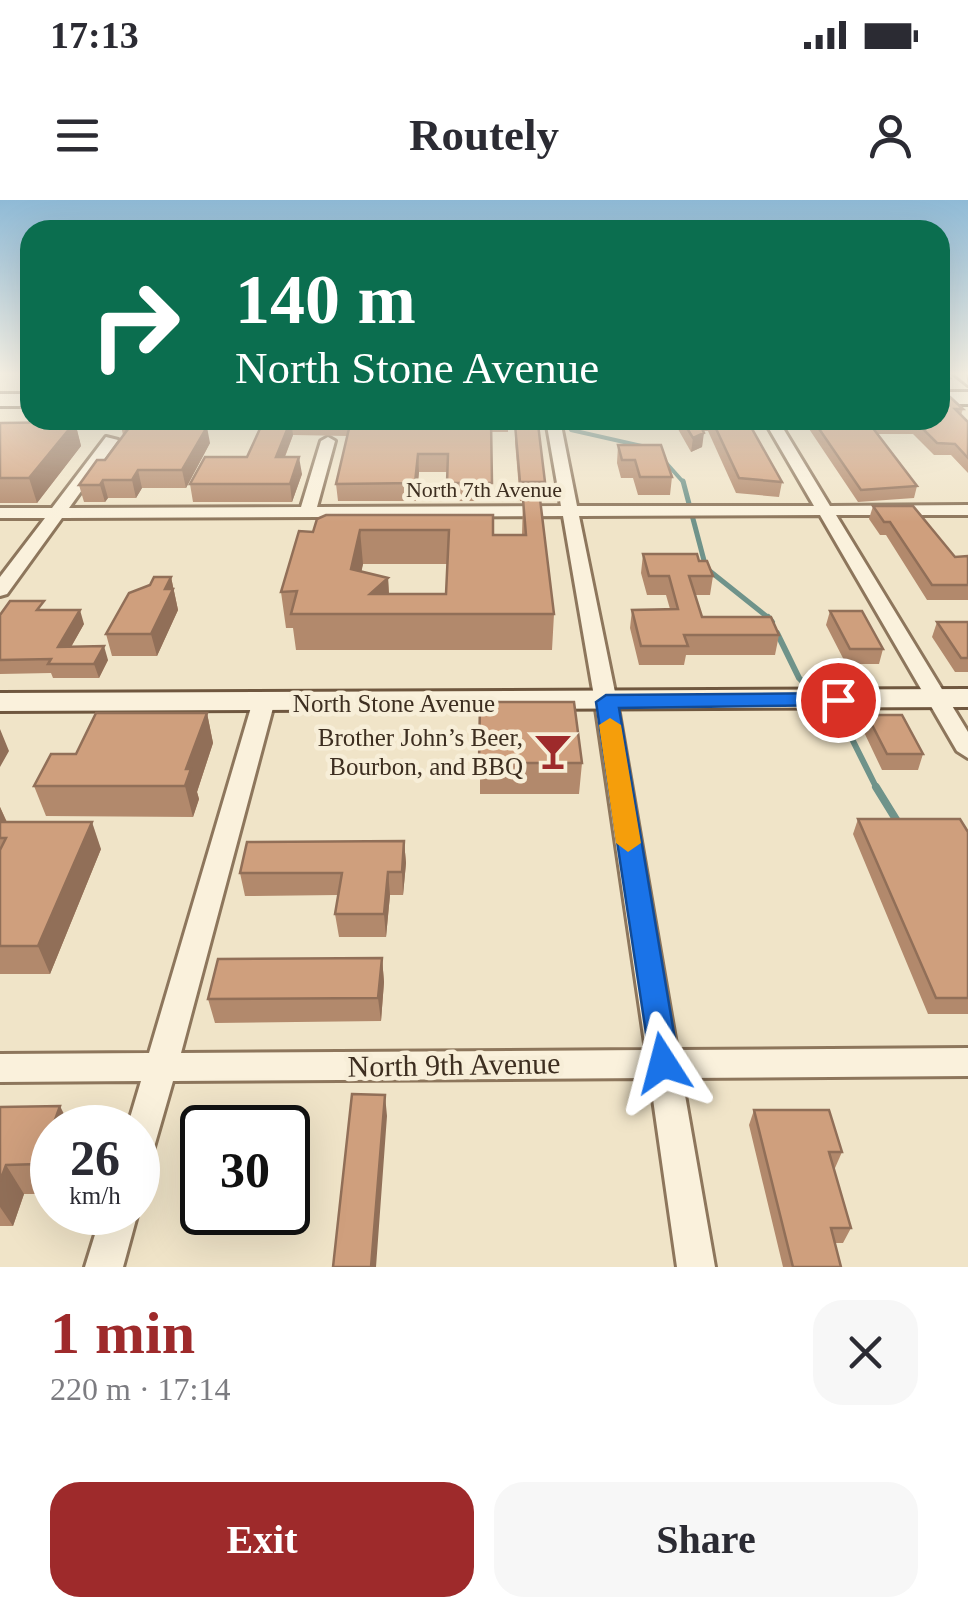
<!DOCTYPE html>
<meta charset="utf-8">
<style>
:root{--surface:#fff;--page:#f7f7f7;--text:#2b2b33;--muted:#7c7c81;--accent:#9e2a2b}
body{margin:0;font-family:"Times New Roman",serif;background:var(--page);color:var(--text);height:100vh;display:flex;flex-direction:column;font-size:38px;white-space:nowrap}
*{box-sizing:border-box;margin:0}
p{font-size:32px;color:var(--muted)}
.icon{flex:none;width:55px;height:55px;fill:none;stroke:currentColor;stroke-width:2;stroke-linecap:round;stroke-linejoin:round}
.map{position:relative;height:1067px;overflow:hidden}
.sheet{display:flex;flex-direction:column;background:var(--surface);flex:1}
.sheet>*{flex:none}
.top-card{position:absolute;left:20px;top:20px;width:930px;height:210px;border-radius:30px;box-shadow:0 10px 40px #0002;background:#0b6e4f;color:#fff;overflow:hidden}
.speed{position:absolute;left:30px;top:905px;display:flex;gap:20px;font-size:50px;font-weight:700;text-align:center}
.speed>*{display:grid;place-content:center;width:130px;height:130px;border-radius:50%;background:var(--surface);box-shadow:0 10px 40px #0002;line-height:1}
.speed small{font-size:25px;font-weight:400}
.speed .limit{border:5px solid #111;border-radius:15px;background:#fff;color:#111}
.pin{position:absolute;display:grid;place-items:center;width:85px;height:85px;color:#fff;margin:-42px;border:5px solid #fff;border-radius:50%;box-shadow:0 2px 10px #0007}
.me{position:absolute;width:110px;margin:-55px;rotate:351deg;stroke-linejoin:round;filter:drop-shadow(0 0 8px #0008)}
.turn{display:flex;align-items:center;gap:35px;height:210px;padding:0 50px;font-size:45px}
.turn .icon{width:130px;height:130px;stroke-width:2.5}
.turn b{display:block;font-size:70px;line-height:85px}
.round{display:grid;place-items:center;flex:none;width:105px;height:105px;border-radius:30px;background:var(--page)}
.headline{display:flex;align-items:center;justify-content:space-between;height:170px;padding:0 50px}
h1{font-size:60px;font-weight:700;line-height:75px;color:var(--accent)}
.action{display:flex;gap:20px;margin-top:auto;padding:20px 50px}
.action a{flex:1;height:115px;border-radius:30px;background:var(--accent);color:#fff;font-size:40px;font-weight:700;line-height:115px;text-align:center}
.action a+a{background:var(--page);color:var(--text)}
.status{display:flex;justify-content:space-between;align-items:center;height:70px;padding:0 50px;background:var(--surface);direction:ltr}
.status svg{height:28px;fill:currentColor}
header{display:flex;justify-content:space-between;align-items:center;height:130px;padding:0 50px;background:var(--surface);font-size:45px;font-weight:700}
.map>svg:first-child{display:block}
</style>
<div class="status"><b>17:13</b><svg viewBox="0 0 49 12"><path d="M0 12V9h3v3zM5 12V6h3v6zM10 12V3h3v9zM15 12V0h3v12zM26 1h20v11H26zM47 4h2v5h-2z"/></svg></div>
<header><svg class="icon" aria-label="menu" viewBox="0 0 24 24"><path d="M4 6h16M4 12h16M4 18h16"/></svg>Routely<svg class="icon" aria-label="person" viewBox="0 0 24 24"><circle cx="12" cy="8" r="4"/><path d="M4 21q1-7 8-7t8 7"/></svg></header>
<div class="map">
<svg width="968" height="1067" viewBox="0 0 968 1067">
<rect width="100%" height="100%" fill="#f0e4c8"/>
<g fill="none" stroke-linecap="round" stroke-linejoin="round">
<path stroke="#6f938a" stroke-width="4" d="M 571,230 L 646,247
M 660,256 L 684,283"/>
<path stroke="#6f938a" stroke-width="5" d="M 683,281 L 706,368 L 770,419"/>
<path stroke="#6f938a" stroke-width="6" d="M 768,417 L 772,422
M 777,433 L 799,478 L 815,494
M 824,502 L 843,521 L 877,589"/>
<path stroke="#6f938a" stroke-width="8" d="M 876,587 L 897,621"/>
<g stroke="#8d765c" stroke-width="6">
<path id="street" d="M 953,173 L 966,173 L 968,185 Z
M 546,220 L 560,220 L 577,306 L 814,306 L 764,220 L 778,220 L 830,306 L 968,305 L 968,315 L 836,315 L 968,532 L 968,558 L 957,551 L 820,315 L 579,316 L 617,502 L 677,850 L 968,848 L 968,876 L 682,878 L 715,1067 L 677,1067 L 650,878 L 173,881 L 150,961 L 138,965 L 138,928 L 127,928 L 141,881 L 0,882 L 0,854 L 149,853 L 252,504 L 263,497 L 274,504 L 181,853 L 646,850 L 595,502 L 563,316 L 62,318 L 7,394 L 0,396 L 0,377 L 45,318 L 0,318 L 0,308 L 52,308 L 106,237 L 118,240 L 69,308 L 301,307 L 321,241 L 328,237 L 335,241 L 317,307 L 561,306 Z
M 102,1012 L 138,1012 L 123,1067 L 85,1067 Z"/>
</g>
<g stroke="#6f573f" stroke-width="6">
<path id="secondary" d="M 940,192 L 968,192 L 968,204 L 940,204 Z
M 0,194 L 30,194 L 30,206 L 0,206 Z
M 968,489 L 968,507 L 0,511 L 0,493 Z"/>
</g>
<use href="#street" fill="#faf1dc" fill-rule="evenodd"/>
<use href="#secondary" fill="#faf1dc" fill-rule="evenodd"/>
</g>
<path fill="#b2896c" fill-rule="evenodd" d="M 940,173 L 950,178 L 947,188 L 940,189 Z
M 940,195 L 963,209 L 961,215 L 968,222 L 968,273 L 951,255 L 934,255 L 913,234 L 877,234 L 917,286 L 914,298 L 858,302 L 803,220 L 940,220 Z
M 171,220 L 166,227 L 210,243 L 186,288 L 142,288 L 136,298 L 108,298 L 105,302 L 84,302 L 79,285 L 105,260 L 123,235 L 120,221 Z
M 264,220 L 379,220 L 378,226 L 417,226 L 419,220 L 508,220 L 508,232 L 492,232 L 492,301 L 447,301 L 447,272 L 419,272 L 416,301 L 338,301 L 336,284 L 348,236 L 293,235 L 285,257 L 302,274 L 292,302 L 193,302 L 190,284 L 247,257 Z
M 609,220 L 753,220 L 751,227 L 782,282 L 779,297 L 736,293 L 708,231 L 703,231 L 702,247 L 691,252 L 674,222 L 631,222 L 630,230 L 611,230 Z
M 75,222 L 81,246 L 37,303 L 0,303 L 0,223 Z
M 515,224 L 545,282 L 544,301 L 540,301 L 554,414 L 552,450 L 296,450 L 293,428 L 286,428 L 281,392 L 313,332 L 317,319 L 493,335 L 522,335 L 523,301 L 520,301 L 515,242 ZM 363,364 L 447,364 L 446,394 L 389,394 L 388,378 L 361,371 Z
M 618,245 L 672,277 L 670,295 L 638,295 L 633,278 L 621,278 L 617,263 Z
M 873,306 L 955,357 L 968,356 L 968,400 L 927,400 L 886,335 L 880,335 L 869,319 Z
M 643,354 L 699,361 L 713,376 L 710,395 L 695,395 L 702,417 L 779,435 L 775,455 L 686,455 L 684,465 L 639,465 L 630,428 L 632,410 L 670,409 L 666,395 L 647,395 L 641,373 Z
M 171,377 L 178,410 L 157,456 L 112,456 L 106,434 Z
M 47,410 L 84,424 L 71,447 L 108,460 L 99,478 L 53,478 L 51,473 L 0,474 L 0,415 Z
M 830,411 L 883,449 L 879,464 L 846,464 L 826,425 Z
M 937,422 L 968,422 L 968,472 L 955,472 L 932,437 Z
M 480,502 L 582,563 L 579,594 L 480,594 Z
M 207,513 L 213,543 L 197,592 L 199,599 L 193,617 L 46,616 L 34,586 L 76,554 Z
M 867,515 L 923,554 L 918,570 L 882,570 L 863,530 Z
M 0,607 L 7,622 L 101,649 L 50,774 L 0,774 Z
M 858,619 L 968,632 L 968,814 L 928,814 L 853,634 Z
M 404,641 L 406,663 L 403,695 L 390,695 L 386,737 L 339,737 L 335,714 L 338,695 L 245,696 L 240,673 Z
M 382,758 L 384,782 L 381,821 L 215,823 L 208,799 Z
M 0,907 L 52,928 L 52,994 L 24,994 L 13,1026 L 0,1026 Z
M 754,910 L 842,952 L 835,968 L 833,968 L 851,1028 L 843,1043 L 835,1043 L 841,1067 L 783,1067 L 749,925 Z"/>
<path fill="#916f58" d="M 157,220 L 171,220 L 156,243 L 152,227 Z
M 291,220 L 293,235 L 278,274 L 276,257 Z
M 75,222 L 81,246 L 37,303 L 29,278 Z
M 207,227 L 210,243 L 186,288 L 182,270 Z
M 704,233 L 702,247 L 691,252 L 693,238 Z
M 418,254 L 419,272 L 416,301 L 415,283 Z
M 299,257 L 302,274 L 292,302 L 290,284 Z
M 138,270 L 142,288 L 136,298 L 132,280 Z
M 103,280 L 108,298 L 105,302 L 100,285 Z
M 360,330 L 363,364 L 355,404 L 351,369 Z
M 171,377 L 178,410 L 157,456 L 151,434 L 165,389 Z
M 388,378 L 390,414 L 370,394 Z
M 80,410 L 84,424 L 63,461 L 58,447 Z
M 104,446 L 108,460 L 99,478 L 94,464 Z
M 207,513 L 213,543 L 197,592 L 199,599 L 193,617 L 185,586 L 186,569 Z
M 0,529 L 9,551 L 0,567 Z
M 0,607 L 11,632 L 0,638 Z
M 92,622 L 101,649 L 50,774 L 38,746 Z
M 404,641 L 406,663 L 403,695 L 402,672 Z
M 388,672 L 390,695 L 386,737 L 384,714 Z
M 382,758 L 384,782 L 381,821 L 378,798 Z
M 385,895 L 387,916 L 376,1067 L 371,1067 Z
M 60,906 L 71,928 L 52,928 L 52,988 L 39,964 Z
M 6,965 L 24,994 L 13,1026 L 0,1007 L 0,981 Z"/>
<path fill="#cf9f7d" stroke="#916f58" stroke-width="2.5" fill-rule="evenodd" d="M 940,173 L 945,173 L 950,178 L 940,178 Z
M 940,195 L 950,197 L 963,209 L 955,209 L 968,222 L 968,258 L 955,244 L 937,243 L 917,223 L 869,223 L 917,286 L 861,290 L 813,220 L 940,220 Z
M 121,220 L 157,220 L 152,227 L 207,227 L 182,270 L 138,270 L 132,280 L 103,280 L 100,285 L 79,285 L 97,260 L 105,260 L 134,221 Z
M 264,220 L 291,220 L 276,257 L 299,257 L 290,284 L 190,284 L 205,257 L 247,257 Z
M 351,220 L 374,220 L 373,226 L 417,226 L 419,220 L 491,220 L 492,283 L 447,283 L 448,254 L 418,254 L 415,283 L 336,284 Z
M 682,220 L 698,220 L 704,233 L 693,238 Z
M 712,220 L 747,220 L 782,282 L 739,278 Z
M 75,222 L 29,278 L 0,278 L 0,223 Z
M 515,224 L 538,224 L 545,282 L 520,282 Z
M 618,245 L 661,245 L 672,277 L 640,277 L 635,260 L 622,260 Z
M 523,299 L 540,299 L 554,414 L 291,414 L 297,391 L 281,392 L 299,331 L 313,332 L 317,319 L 326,315 L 493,315 L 493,335 L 526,335 ZM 360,330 L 449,330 L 446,394 L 370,394 L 388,378 L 351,369 Z
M 873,306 L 913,306 L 955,357 L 968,356 L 968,385 L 932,385 L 890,322 L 884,322 Z
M 643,354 L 697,354 L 699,361 L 707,361 L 713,376 L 689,376 L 702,417 L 771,417 L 779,435 L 684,435 L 688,446 L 641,446 L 632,410 L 678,409 L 669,376 L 649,376 Z
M 154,377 L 171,377 L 165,389 L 173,389 L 151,434 L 106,434 L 129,393 L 150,385 Z
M 10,401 L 44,401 L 37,410 L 80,410 L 58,447 L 104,446 L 94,464 L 48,464 L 51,459 L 0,460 L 0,415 Z
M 830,411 L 862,411 L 883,449 L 850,449 Z
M 937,422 L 968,422 L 968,458 L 961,458 Z
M 480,502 L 574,502 L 582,563 L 479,563 Z
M 96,513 L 207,513 L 186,569 L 191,569 L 185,586 L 34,586 L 51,554 L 76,554 Z
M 867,515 L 902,515 L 923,554 L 887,554 Z
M 858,619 L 960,619 L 968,632 L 968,798 L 936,798 Z
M 0,622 L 92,622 L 38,746 L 0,746 L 0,650 L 6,638 L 0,638 Z
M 404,641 L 402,672 L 388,672 L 384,714 L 335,714 L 342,673 L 240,673 L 247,642 Z
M 382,758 L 378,798 L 208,799 L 218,759 Z
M 352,894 L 385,895 L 371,1067 L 333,1067 Z
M 60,906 L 39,964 L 6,965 L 0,981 L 0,907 Z
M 754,910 L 829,910 L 842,952 L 829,952 L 851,1028 L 831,1028 L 841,1067 L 793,1067 Z"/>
<linearGradient id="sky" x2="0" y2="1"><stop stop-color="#8fbad6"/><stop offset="0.54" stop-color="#f8f3e6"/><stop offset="1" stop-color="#f8f3e6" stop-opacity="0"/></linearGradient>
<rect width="968" height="322" fill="url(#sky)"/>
<path fill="#1a73e8" stroke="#114b97" stroke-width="2.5" d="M 838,493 L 849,500 L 846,505 L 619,508 L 679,863 L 675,873 L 663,877 L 652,873 L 596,502 L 606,495 Z"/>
<path fill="#f59e0b" d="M 610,518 L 621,525 L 641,643 L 628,652 L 616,643 L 599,525 Z"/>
<defs>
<g id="bar-bare" transform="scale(3)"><path d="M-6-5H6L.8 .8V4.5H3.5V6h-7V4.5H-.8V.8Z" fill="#9e2a2b" stroke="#f7eed8" stroke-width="2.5" paint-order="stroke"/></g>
</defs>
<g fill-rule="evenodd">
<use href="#bar-bare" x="553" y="551"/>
</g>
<g text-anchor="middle" stroke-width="9" stroke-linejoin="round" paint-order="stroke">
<g font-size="22" fill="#3d2e20" stroke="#f7eed8">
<text x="484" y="297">North 7th Avenue</text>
</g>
<g font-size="25" fill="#3d2e20" stroke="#f7eed8">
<text x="394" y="512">North Stone Avenue</text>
</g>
<g font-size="25" fill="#3d2e20" stroke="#f7eed8" text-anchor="end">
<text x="523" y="546">Brother John’s Beer,<tspan x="523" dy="29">Bourbon, and BBQ</tspan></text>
</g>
<g font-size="30" fill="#3d2e20" stroke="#f7eed8">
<text transform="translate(454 865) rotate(-1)" y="10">North 9th Avenue</text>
</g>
</g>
</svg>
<div class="speed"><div>26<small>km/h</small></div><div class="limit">30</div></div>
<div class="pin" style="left:838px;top:500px;background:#d93025"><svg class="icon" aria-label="arrive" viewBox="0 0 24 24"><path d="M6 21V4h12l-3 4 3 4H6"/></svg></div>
<svg class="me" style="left:663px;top:863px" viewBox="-20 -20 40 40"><path d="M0-17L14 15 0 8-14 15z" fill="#1a73e8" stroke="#fff" stroke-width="4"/></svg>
<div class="top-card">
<div class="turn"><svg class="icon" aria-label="right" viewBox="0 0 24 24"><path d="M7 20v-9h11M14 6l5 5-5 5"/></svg><div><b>140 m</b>North Stone Avenue</div></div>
</div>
</div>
<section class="sheet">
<div class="headline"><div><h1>1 min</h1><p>220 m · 17:14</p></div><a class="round"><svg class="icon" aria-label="close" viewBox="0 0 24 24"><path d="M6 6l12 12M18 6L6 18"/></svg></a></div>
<div class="action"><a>Exit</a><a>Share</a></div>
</section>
